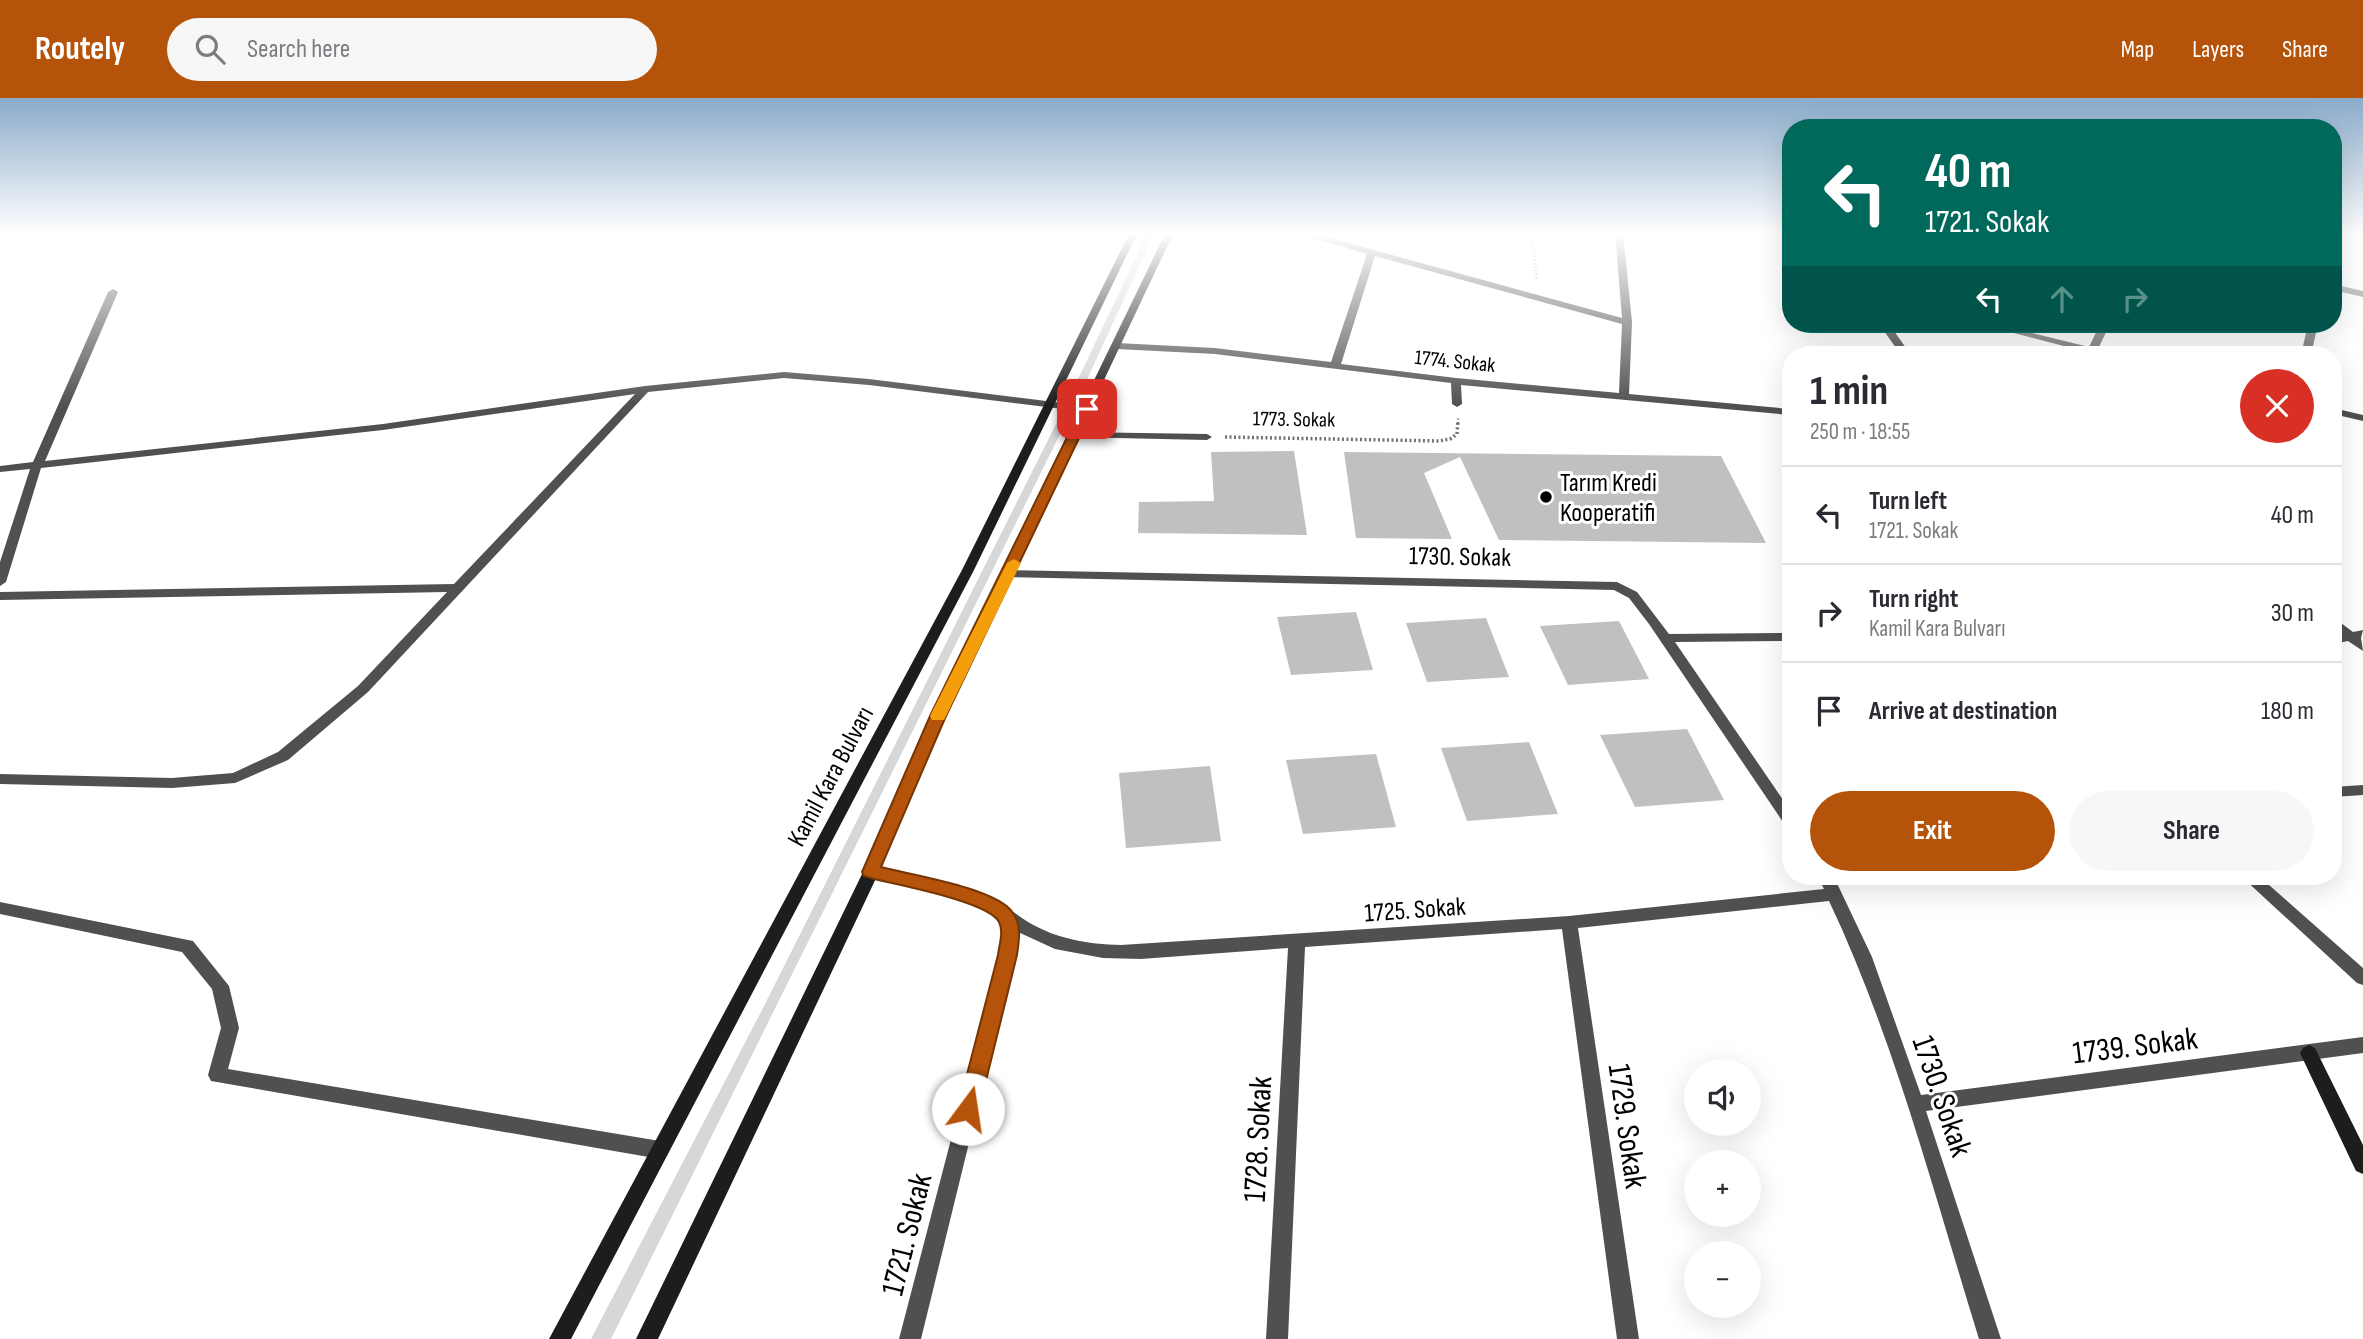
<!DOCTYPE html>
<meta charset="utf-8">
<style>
:root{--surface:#fff;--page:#f7f7f7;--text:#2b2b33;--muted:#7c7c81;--line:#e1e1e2;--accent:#b45309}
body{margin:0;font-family:"Sofia Sans Condensed",sans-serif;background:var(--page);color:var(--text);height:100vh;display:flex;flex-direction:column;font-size:26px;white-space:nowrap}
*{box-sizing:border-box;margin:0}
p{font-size:23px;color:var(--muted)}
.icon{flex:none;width:38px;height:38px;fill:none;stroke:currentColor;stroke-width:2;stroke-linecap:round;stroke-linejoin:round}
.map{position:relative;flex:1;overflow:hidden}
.sheet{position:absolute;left:1782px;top:248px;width:560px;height:539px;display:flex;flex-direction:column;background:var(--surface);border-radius:28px;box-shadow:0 7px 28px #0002}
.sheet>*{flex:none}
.hud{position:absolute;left:1782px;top:21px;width:560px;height:214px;border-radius:28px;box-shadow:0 7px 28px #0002;background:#00695c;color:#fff;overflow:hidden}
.buttons{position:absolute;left:1684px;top:961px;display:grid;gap:14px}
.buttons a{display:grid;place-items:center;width:77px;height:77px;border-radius:50%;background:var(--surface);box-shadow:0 7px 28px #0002;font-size:35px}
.pin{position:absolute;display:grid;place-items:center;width:60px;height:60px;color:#fff;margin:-30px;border-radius:14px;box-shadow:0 4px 10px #0006}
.me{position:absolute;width:77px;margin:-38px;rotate:14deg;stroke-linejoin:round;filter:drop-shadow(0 0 5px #0008)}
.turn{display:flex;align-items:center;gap:24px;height:147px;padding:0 28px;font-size:32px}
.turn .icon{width:91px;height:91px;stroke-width:2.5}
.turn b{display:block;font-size:49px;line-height:60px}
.lanes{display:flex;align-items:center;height:66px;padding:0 28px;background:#0003;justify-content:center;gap:35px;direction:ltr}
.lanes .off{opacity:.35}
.round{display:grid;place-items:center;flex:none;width:74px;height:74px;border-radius:37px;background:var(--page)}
.summary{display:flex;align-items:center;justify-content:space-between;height:119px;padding:0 28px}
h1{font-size:42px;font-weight:700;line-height:52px}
.button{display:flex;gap:14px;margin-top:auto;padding:14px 28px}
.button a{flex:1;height:80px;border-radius:42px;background:var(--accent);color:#fff;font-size:28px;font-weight:700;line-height:80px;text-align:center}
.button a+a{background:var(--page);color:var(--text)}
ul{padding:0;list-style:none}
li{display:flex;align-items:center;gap:21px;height:98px;padding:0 28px;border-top:2px solid var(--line)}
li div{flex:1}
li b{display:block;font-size:26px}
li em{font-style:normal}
header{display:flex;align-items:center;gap:42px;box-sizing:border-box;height:98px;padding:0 35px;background:var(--accent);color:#fff}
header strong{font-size:33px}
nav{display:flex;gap:38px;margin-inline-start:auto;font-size:24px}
.search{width:490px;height:63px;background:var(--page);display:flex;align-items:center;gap:18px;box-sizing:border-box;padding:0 24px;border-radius:38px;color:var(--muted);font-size:26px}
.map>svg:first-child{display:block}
</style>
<header>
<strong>Routely</strong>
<div class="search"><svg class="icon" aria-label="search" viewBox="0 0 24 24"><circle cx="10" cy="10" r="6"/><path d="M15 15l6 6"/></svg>Search here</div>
<nav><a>Map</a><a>Layers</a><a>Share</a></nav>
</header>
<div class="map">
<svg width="2363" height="1241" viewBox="0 0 2363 1241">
<rect width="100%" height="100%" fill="#fff"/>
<path fill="#d7d7d7" d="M 1148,134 L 1155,134 L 1079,299 L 1070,298 Z
M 1068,320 L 611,1241 L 591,1241 L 763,910 L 1057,324 Z"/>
<path fill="#c0c0c0" d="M 1294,353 L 1307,437 L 1138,435 L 1139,404 L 1214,403 L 1211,354 Z
M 1344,354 L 1721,358 L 1766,445 L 1499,442 L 1460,359 L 1424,375 L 1452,441 L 1356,440 Z
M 1356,514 L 1373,572 L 1291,577 L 1277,519 Z
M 1486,520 L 1509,579 L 1427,584 L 1406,525 Z
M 1619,523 L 1649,581 L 1568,587 L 1540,528 Z
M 1687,631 L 1724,702 L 1635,709 L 1600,637 Z
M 1529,644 L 1558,716 L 1467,723 L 1441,650 Z
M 1376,656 L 1396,729 L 1303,736 L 1286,662 Z
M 1210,668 L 1221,743 L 1126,750 L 1119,675 Z"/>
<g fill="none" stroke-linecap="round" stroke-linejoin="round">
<path stroke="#727272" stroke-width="2.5" stroke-dasharray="1 2.5" stroke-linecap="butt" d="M 1507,134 L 1532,139
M 1531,134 L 1537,182
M 1458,325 L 1458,319"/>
<path stroke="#727272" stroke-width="3.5" stroke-dasharray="2 2.5" stroke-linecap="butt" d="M 1225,339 L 1439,343 L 1450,341 L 1457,336 L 1458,323"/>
<path fill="#505050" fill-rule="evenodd" d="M 1294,134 L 1308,134 L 1622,220 L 1615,134 L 1623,134 L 1632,224 L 1629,296 L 1790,311 L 1790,317 L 1461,287 L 1462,306 L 1457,309 L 1452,306 L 1451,285 L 1215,256 L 1117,251 L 1112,248 L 1117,245 L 1215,250 L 1331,264 L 1367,156 ZM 1375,158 L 1622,226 L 1619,295 L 1456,280 L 1341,266 Z
M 2333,186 L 2363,193 L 2363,199 L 2333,192 Z
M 113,191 L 118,194 L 45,363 L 383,326 L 645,288 L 784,274 L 869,281 L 1087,308 L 1092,311 L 1087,314 L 869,287 L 784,280 L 648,294 L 368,594 L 288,662 L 235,685 L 172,690 L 0,686 L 0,676 L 172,680 L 233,675 L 278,654 L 358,588 L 447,494 L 0,502 L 0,494 L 454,486 L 635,296 L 383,332 L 41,370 L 6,484 L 0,488 L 0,464 L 30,371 L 0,374 L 0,368 L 33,364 L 108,194 Z
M 1979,226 L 1995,226 L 2089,249 L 2100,226 L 2110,226 L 2098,251 L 2116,257 L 2085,257 L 2087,254 Z
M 2308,226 L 2318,226 L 2311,257 L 2301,257 Z
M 2333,310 L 2363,317 L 2363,323 L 2333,316 Z
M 1075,334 L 1207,336 L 1212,339 L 1207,342 L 1071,339 L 1070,337 Z
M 1008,472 L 1617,484 L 1637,494 L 1669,536 L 1790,535 L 1790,543 L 1675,544 L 1790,712 L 1790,729 L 1785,727 L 1649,526 L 1629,500 L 1614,492 L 1004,479 L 1002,476 Z
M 2333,519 L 2353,534 L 2363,532 L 2361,540 L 2363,553 L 2348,543 L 2333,546 L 2333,538 L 2340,536 L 2333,530 Z
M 2363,687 L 2363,697 L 2333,699 L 2333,689 Z
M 871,768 C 910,776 949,783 986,798 C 1001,804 1014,815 1028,824 C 1057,841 1087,846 1121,847 L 1569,818 L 1824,791 L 1818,779 L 1834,779 L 1872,859 L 1921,997 L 2363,939 L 2363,955 L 1926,1013 L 2001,1241 L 1979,1241 C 1934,1096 1894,940 1829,803 L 1578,830 L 1639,1241 L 1617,1241 L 1562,831 L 1305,849 L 1288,1241 L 1266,1241 L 1288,850 L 1141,861 L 1103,860 L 1055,851 L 1018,834 L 1015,857 L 921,1241 L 899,1241 L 999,857 C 1000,848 1005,833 1000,824 C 987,799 893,787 865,778 L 863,774 L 865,770 Z
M 2242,779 L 2260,779 L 2363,870 L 2363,887 L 2357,885 Z
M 0,804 L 193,843 L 229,888 L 239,930 L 228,971 L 660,1043 L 667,1046 L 669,1052 L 667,1058 L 660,1061 L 211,983 L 208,977 L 221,930 L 212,891 L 182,854 L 0,816 Z"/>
<path fill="#1d1d1d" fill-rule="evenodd" d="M 1130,134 L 1138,134 L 974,472 L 571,1241 L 549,1241 L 962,472 Z
M 1166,134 L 1174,134 L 945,618 L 879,774 L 658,1241 L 636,1241 L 863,774 L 931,618 Z
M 1781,134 L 1790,134 L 1790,140 Z
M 1879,226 L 1889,226 L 1911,257 L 1901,257 Z
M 2309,947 L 2315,950 L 2363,1047 L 2363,1076 L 2356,1073 L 2300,955 L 2303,950 Z"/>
</g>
<linearGradient id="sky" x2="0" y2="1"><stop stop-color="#8aabca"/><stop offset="0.44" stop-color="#fff"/><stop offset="1" stop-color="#fff" stop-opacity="0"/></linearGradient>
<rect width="2363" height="308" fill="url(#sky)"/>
<path fill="#b45309" stroke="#753606" stroke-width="2" d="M 1087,308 L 1093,311 L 946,618 L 881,769 C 911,777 997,790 1013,815 C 1022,828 1019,842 1017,857 L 979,1011 L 976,1018 L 968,1020 L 961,1018 L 958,1011 L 998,857 C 999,847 1004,834 999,824 C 988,803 896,787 871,780 L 864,778 L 862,774 L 930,618 L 1081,311 Z"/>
<path fill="#f59e0b" d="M 1014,461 L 1021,465 L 946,618 L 944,622 L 932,622 L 930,618 L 1007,465 Z"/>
<circle fill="#000" stroke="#fff" stroke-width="2.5" cx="1546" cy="399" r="7"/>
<g text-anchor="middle" stroke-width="6" stroke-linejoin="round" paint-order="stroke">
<g font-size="21" fill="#000" stroke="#fff">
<text transform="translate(1455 263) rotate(6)" y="7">1774. Sokak</text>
<text transform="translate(1294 321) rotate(1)" y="7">1773. Sokak</text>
</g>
<g font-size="26" fill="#000" stroke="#fff" text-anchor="start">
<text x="1560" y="393">Tarım Kredi<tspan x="1560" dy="30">Kooperatifi</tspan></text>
</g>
<g font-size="26" fill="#000" stroke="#fff">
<text transform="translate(1460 458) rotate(1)" y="9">1730. Sokak</text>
<text transform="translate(830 678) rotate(-62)" y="9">Kamil Kara Bulvarı</text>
<text transform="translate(1415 811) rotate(-4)" y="9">1725. Sokak</text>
</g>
<g font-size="32" fill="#000" stroke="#fff">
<text transform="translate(2135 947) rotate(-7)" y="11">1739. Sokak</text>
<text transform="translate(1943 998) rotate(71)" y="11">1730. Sokak</text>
<text transform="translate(1628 1028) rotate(82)" y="11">1729. Sokak</text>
<text transform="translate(1257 1041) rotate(-87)" y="11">1728. Sokak</text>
<text transform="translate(906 1136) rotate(-76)" y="11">1721. Sokak</text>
</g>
</g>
</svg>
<div class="buttons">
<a><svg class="icon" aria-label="sound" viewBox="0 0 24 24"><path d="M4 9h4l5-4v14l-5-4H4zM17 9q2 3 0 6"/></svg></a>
<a>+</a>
<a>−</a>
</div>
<div class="pin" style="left:1087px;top:311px;background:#d93025"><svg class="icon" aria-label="arrive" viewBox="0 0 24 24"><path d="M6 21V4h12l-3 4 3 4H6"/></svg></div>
<svg class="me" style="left:968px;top:1011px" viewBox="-20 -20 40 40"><circle r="19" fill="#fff"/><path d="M0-13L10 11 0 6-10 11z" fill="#b45309"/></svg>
<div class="hud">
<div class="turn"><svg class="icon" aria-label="left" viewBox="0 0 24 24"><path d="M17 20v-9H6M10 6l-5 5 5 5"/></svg><div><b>40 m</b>1721. Sokak</div></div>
<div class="lanes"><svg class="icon" aria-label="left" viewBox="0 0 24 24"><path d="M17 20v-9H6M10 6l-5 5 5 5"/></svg><svg class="icon off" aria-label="ahead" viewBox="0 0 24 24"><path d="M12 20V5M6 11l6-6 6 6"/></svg><svg class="icon off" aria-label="right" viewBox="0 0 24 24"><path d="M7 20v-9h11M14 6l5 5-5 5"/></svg></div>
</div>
<section class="sheet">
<div class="summary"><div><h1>1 min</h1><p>250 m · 18:55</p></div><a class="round" style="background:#d93025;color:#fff"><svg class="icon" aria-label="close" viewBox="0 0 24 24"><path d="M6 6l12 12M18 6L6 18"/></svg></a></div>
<ul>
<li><svg class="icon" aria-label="left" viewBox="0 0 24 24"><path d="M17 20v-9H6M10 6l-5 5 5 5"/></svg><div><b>Turn left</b><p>1721. Sokak</p></div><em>40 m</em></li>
<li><svg class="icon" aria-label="right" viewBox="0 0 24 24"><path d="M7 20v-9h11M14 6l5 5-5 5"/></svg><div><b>Turn right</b><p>Kamil Kara Bulvarı</p></div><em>30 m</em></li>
<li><svg class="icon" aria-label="arrive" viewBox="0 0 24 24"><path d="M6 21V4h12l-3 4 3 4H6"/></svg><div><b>Arrive at destination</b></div><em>180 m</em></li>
</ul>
<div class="button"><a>Exit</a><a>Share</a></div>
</section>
</div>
